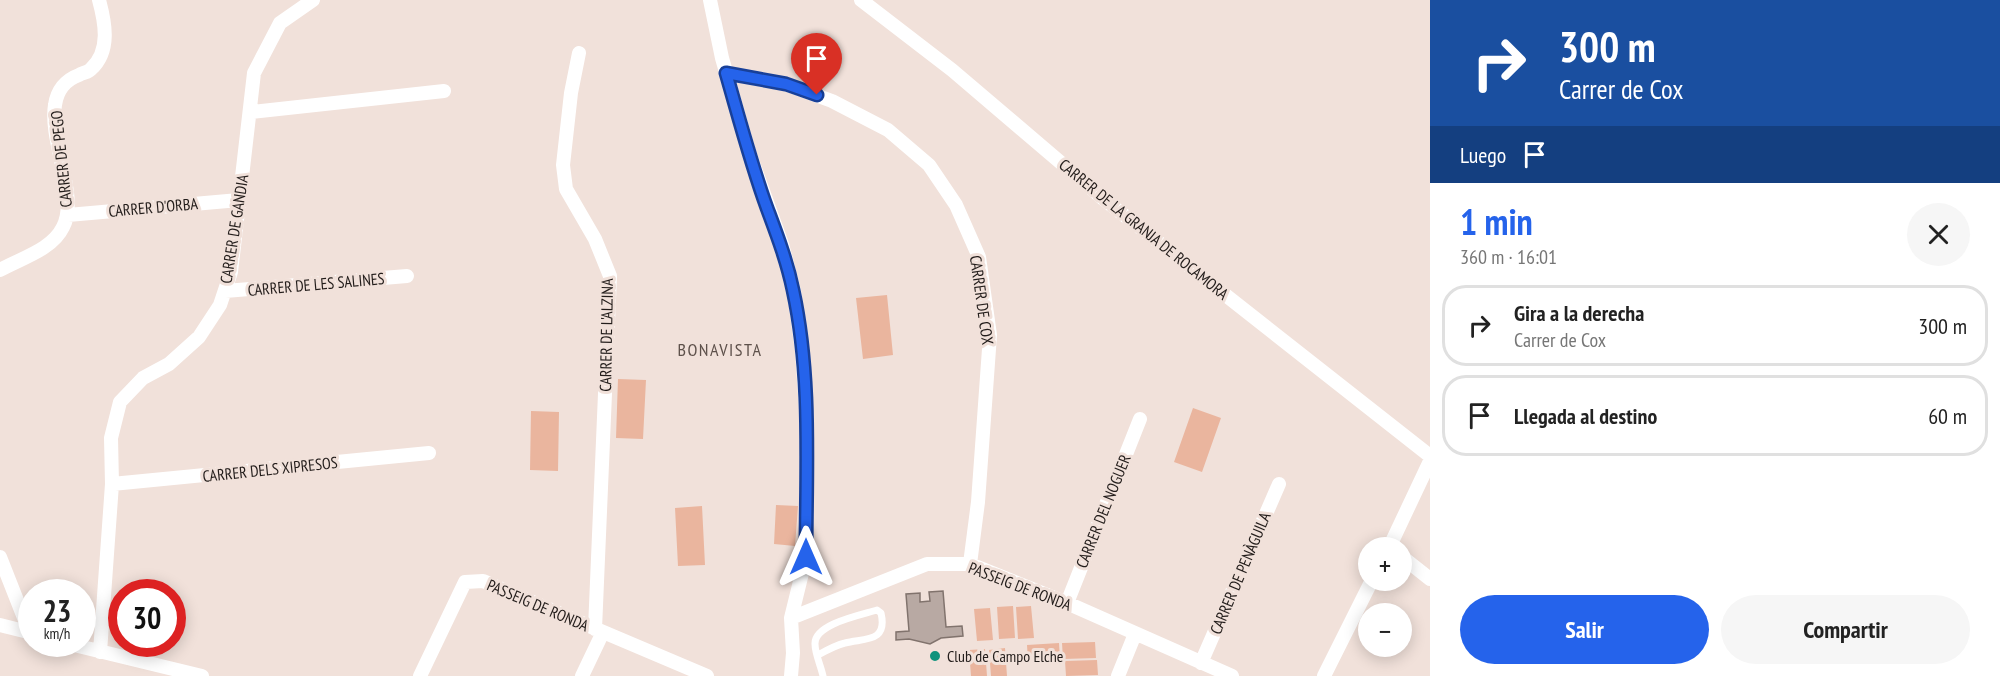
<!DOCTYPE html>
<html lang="es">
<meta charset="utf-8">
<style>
:root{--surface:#fff;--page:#f6f6f6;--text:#222;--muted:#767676;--line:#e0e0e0;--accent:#2563eb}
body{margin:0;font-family:"PT Sans Narrow",sans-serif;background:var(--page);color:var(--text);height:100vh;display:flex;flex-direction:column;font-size:22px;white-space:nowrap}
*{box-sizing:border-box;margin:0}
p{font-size:20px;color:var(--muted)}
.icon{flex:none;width:33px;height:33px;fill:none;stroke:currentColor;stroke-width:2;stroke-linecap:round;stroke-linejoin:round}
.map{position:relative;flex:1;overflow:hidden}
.side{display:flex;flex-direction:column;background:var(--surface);width:570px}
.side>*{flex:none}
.top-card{background:#1a4fa0;color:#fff;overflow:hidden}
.controls{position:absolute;left:1358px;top:537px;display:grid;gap:12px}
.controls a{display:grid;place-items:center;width:54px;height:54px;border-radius:50%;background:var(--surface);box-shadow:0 3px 15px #0003;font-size:30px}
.speed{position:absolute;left:18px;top:579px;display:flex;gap:12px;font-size:30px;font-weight:700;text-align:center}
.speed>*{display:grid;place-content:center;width:78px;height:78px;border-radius:50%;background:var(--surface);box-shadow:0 3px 15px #0003;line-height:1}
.speed small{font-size:15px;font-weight:400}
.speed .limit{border:9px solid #d22;background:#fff;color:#111}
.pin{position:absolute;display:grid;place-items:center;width:51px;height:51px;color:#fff;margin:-62px -26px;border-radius:50% 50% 50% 0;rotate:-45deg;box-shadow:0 0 6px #0007}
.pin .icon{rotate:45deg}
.me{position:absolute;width:66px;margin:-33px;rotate:0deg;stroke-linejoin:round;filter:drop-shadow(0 0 4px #0008)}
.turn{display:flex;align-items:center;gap:21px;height:126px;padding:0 30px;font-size:27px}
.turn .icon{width:78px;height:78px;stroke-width:2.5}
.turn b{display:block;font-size:42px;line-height:51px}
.then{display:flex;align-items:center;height:57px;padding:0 30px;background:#0003;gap:12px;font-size:22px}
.round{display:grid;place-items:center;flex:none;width:63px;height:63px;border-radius:32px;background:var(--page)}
.overview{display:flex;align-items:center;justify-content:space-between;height:102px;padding:0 30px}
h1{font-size:36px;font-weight:700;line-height:45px;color:var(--accent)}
.primary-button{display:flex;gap:12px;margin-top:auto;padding:12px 30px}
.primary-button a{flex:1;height:69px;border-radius:36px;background:var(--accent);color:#fff;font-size:24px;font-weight:700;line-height:69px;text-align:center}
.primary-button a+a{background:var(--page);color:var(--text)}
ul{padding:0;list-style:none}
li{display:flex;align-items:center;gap:18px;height:81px;margin:0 12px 9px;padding:0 18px;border:3px solid var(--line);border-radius:24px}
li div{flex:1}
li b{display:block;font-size:22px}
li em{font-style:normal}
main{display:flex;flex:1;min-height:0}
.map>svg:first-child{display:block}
</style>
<main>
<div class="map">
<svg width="1430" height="676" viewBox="0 0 1430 676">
<rect width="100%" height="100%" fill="#f1e1da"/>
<path fill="#eab59e" d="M 887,295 L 893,355 L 863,359 L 856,298 Z
M 618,379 L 646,380 L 643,439 L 616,438 Z
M 1193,408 L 1221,418 L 1202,472 L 1174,462 Z
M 531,411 L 559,412 L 558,471 L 530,470 Z
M 776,505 L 798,506 L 795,546 L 774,544 Z
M 702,506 L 705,565 L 678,566 L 675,508 Z
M 1013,606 L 1015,638 L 999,639 L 997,607 Z
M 1031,606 L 1034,638 L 1018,639 L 1016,607 Z
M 990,608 L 993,640 L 977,641 L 974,609 Z
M 1095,642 L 1096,658 L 1063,659 L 1062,643 Z
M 1059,643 L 1060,659 L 1028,661 L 1027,645 Z
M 1005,648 L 1007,676 L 991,676 L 989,650 Z
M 985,649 L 987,676 L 971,676 L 969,650 Z
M 1097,660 L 1098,675 L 1066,676 L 1065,661 Z"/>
<path fill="#b8a9a3" stroke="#81736d" stroke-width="1.5" d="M 943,591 L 946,627 L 962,626 L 963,636 L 941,638 L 930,644 L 909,639 L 896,640 L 896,632 L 909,631 L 906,594 L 920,593 L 920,602 L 930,601 L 929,592 Z"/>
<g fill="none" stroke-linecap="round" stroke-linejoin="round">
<path stroke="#fff" stroke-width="7" d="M 818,655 C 827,650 836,645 845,643 C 864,638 888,643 881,613 L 877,610 C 861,615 814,624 815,644 C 815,654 821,666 823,676"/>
<path stroke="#fff" stroke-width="14" d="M 710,0 L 722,58 L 749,152 L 782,244 L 794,291 L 802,351 L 807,423 L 806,557 L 791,618 L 793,653 L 791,676
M 861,0 L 952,70 L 1101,197 L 1430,456
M 579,53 L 571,93 L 563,165 L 566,189 L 595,239 L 610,276 L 595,629
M 726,73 L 785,84 L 832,101 L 888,130 L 929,165 L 956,205 L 979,257 L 990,335 L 978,502 L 970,564
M 251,112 L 444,91
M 68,215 L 239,200
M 0,270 C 21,258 52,250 63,227 C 79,197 49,141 55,105 C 57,91 65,80 79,75 C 82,73 89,72 91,69 C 111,51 105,22 99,0
M 225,291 L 407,276
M 112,484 L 429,453
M 1389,548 L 1430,461
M 1401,556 L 1430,579
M 0,557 L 26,623 L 26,631
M 1067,603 L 1140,419
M 791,618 L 927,564 L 970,564 L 1067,603 L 1232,676
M 0,625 L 32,633
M 70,644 L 202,676
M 100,652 L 112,484 L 111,438 L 120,402 L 143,378 L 169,364 L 199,337 L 220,305 L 231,272 L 254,73 L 280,23 L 313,0
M 1201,663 L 1279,484
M 420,676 L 465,582 L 483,581 L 707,676
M 582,676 L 603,632
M 1118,676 L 1135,634
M 1324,676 L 1372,580"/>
</g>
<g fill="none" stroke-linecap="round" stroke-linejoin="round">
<g stroke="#184099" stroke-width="15">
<path id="route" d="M 806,557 C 806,469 812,377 793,290 C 787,261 777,235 767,208 C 751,164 739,118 726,73 L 786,84 L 817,95"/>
</g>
<use href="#route" stroke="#2563eb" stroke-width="10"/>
</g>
<circle fill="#0e937c" stroke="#f1e1da" stroke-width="2" cx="935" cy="656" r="6"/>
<g text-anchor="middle" stroke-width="6" stroke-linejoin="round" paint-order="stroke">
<g font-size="16" fill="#231d1b" stroke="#f1e1da">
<text transform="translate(61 159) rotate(-96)" y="6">CARRER DE PEGO</text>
<text transform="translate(153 207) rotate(-5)" y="6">CARRER D'ORBA</text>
<text transform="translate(234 229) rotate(-81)" y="6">CARRER DE GANDIA</text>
<text transform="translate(1144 229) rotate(39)" y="6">CARRER DE LA GRANJA DE ROCAMORA</text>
<text transform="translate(316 284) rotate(-5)" y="6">CARRER DE LES SALINES</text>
<text transform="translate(982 300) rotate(82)" y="6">CARRER DE COX</text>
<text transform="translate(606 335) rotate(-89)" y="6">CARRER DE L'ALZINA</text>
<text transform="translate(270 469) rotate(-6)" y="6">CARRER DELS XIPRESOS</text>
<text transform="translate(1103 511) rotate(-68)" y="6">CARRER DEL NOGUER</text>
<text transform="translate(1240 573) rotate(-67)" y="6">CARRER DE PENÀGUILA</text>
<text transform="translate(1020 586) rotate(21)" y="6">PASSEIG DE RONDA</text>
<text transform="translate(538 605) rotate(23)" y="6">PASSEIG DE RONDA</text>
</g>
<g font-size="16" fill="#231d1b" stroke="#f1e1da" text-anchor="start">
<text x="947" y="662">Club de Campo Elche</text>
</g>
<g font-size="18" letter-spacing="1.5" fill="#5e514b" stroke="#f1e1da">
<text x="720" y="356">BONAVISTA</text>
</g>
</g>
</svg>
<div class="controls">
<a>+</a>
<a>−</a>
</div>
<div class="speed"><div>23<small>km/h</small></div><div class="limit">30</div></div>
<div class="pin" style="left:817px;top:95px;background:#d93025"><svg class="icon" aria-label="arrive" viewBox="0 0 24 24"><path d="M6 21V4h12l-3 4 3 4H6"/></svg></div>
<svg class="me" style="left:806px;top:557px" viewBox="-20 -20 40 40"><path d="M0-17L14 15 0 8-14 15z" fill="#2563eb" stroke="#fff" stroke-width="4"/></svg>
</div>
<section class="side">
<div class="top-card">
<div class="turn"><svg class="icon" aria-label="right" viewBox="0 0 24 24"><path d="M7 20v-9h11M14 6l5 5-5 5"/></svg><div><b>300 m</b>Carrer de Cox</div></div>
<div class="then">Luego<svg class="icon" aria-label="arrive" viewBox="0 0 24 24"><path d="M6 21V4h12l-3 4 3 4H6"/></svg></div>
</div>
<div class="overview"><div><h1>1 min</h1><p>360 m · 16:01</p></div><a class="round"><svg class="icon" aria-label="close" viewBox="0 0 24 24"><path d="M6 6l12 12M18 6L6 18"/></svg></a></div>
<ul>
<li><svg class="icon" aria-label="right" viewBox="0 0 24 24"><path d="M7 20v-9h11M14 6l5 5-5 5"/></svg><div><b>Gira a la derecha</b><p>Carrer de Cox</p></div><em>300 m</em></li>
<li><svg class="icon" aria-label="arrive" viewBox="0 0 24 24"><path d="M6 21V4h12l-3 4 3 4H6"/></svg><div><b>Llegada al destino</b></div><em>60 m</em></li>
</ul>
<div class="primary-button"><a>Salir</a><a>Compartir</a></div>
</section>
</main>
